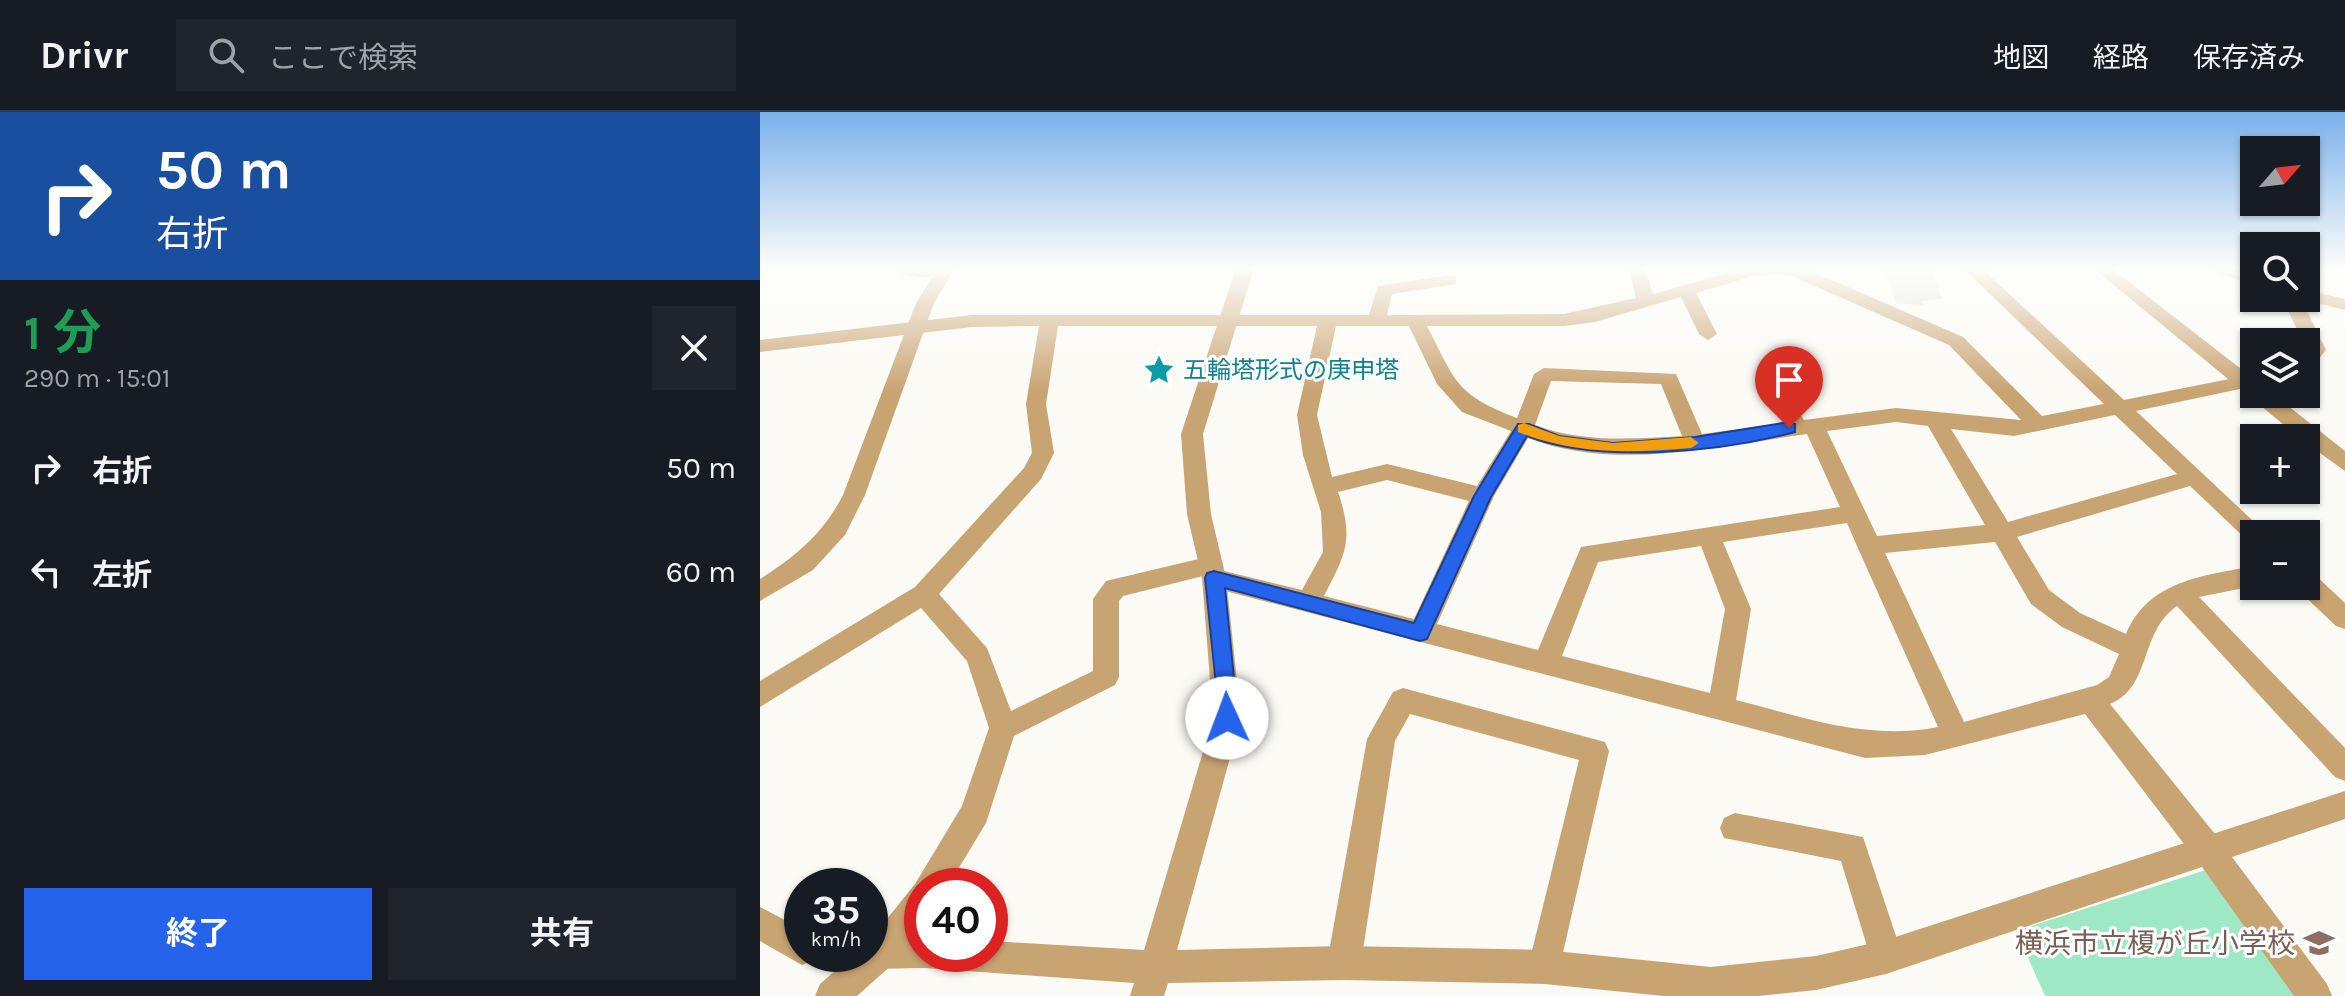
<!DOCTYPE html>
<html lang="ja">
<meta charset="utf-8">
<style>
:root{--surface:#171b24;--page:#20242c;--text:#f1f3f6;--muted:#9ea1a6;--line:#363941;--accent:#2563eb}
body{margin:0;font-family:Karla,"Noto Sans JP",sans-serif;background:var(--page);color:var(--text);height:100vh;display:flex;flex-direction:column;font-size:30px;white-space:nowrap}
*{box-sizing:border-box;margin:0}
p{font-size:26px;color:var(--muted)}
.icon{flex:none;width:44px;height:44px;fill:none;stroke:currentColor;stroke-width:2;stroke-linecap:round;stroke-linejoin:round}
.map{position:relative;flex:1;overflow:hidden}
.sheet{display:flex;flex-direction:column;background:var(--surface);width:760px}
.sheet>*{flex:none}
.hud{background:#1a4fa0;color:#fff;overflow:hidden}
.needle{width:52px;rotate:62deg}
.buttons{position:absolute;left:1480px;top:24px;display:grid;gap:16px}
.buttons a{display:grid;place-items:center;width:80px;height:80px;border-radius:0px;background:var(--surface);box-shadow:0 2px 6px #0004;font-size:40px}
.speed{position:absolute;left:24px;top:756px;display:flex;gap:16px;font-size:40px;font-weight:700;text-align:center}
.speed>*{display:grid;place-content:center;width:104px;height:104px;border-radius:50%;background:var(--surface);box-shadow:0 2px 6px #0004;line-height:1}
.speed small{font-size:20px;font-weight:400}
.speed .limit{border:12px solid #d22;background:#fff;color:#111}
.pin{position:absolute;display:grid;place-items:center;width:68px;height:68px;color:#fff;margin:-82px -34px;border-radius:50% 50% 50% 0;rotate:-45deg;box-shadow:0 0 8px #0007}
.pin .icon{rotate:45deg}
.me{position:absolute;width:88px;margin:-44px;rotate:358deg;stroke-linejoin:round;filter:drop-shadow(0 0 6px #0008)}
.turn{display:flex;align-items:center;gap:28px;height:168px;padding:0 24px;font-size:36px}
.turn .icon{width:104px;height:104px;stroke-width:2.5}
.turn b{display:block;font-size:56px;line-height:68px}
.round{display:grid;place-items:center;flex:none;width:84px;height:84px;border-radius:0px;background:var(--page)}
.headline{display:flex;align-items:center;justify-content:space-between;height:136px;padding:0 24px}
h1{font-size:48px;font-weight:700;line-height:60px;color:#1e9e55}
.action{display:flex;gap:16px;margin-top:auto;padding:16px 24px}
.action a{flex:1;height:92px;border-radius:0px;background:var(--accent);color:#fff;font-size:32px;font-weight:700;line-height:92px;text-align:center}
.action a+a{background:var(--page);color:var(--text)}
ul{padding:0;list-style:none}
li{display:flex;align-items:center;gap:24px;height:104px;padding:0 24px}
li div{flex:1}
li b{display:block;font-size:30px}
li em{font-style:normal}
header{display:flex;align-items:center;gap:48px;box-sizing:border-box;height:112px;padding:0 40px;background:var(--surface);border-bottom:2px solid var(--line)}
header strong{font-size:38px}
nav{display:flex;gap:44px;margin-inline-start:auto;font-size:28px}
.search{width:560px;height:72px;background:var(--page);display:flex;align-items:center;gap:20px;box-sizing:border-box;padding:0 28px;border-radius:0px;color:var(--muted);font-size:30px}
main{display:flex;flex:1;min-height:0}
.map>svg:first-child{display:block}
</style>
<header>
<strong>Drivr</strong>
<div class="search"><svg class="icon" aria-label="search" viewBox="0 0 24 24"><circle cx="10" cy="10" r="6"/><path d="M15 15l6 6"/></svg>ここで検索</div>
<nav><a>地図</a><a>経路</a><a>保存済み</a></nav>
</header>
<main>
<section class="sheet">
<div class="hud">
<div class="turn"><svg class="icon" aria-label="right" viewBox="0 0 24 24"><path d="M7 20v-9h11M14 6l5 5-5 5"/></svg><div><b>50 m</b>右折</div></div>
</div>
<div class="headline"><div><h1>1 分</h1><p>290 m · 15:01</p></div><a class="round"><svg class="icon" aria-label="close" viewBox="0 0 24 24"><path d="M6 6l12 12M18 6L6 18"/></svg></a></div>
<ul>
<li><svg class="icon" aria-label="right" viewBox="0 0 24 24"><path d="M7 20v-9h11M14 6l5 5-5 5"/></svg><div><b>右折</b></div><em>50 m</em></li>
<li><svg class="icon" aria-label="left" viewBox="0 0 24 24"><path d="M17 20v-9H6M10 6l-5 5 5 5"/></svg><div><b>左折</b></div><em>60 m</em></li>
</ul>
<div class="action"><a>終了</a><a>共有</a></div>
</section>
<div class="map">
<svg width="1585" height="884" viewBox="0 0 1585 884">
<rect width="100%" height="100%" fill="#fbfaf5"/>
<path fill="#9fe8c5" d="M 1446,758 L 1542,884 L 1285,884 L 1256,819 Z"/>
<path fill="#dfdfda" d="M 1124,156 L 1171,156 L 1182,187 L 1162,189 L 1164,193 L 1136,191 Z"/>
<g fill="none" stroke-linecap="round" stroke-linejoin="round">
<path fill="#c9a473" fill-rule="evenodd" d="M 133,156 L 193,156 L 194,157 C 180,168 146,168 133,156 Z
M 869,156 L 885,156 L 893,182 L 985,156 L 1044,156 L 1203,225 L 1282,304 L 1344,292 L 1203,156 L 1221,156 L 1364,288 L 1494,262 L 1494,274 L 1376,299 L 1507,422 L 1494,422 L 1494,431 L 1487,428 L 1430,374 L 1257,425 L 1289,478 L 1320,501 L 1366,522 C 1389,468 1443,464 1494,454 L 1494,474 L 1439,485 L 1585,636 L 1585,669 L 1575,665 L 1417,494 C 1379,520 1392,575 1350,592 L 1459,727 L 1463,738 L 1459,749 L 1448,753 L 1437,749 L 1325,602 L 1165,643 L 1105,646 L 454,476 L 445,473 L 443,464 L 363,484 L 359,489 L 359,565 L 355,573 L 254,624 L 226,711 L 188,774 L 162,774 L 162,812 L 134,851 L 97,884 L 55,884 L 60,872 L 94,842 L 110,842 L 110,828 L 155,772 L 202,694 L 229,616 L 207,549 L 161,496 L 0,595 L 0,569 L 155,475 L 264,356 L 272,341 L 266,292 L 279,214 L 212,215 L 0,240 L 0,228 L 212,203 L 609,203 L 618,174 L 690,163 L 696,164 L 696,172 L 632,182 L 627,203 L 804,202 L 876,186 ZM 1016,162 L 1034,165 L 1189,233 L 1261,308 L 1136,296 L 1044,308 L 1021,270 L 1014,269 L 1004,275 L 1025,311 L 942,322 L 916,262 L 784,256 L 774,262 L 757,306 C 695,282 696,270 667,214 L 804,214 L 835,210 L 921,185 L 939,222 L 948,228 L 957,222 L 936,181 L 993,164 ZM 298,214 L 557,214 L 537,303 L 543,343 L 561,400 L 563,440 L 542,478 L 460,458 L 463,453 L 460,446 L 451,444 L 346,469 L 333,487 L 333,559 L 251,599 L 227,536 L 179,482 L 281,367 L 294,341 L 286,292 ZM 576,214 L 649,214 L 677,272 L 702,300 L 751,319 L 717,374 L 627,352 L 572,365 L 557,303 ZM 791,269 L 901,272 L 922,324 C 871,327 823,331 775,313 ZM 1355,303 L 1417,362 L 1248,410 L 1191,317 L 1254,324 ZM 1136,310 L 1168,314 L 1225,413 L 1117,424 L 1067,319 ZM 1047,322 L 1080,395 L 821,435 L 778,538 L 677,512 L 734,384 L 768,326 C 855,360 957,334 1047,322 ZM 627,368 L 709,389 L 654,507 L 564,484 C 586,442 594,427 578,380 ZM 1087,411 L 1097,434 L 1178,615 C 1108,629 1043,605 976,588 L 991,497 L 963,430 ZM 1235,430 L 1271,492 L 1302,515 L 1359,542 L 1349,565 L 1337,573 L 1204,610 L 1125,441 ZM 941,434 L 965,497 L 950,581 L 802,544 L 838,450 Z
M 1447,156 L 1472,156 L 1494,163 L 1494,174 Z
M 1546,178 L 1585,187 L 1585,198 L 1541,187 L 1566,238 L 1553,254 L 1546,256 L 1546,230 L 1543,230 L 1522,186 L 1546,186 Z
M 1546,460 L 1555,463 L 1585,491 L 1585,517 L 1576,514 L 1537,477 L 1536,474 L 1546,474 Z
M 643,576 L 845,630 L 849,639 L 797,867 L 785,872 L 773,867 L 768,855 L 819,648 L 650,602 L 635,629 L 601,851 L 596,863 L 584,868 L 572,863 L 567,851 L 607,627 L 633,580 Z
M 975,701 L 1103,725 L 1143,845 L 1138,857 L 1126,862 L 1114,857 L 1081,749 L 964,726 L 960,716 L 964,706 Z"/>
<path fill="#c9a473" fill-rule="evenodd" d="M 178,156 L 195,156 L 174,191 L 105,383 L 85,423 L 53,458 L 0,489 L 0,467 C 36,444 63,422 83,383 L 156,191 Z
M 476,156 L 494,156 L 443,322 L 451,402 L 466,466 L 481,606 L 417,838 L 584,834 L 785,838 L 951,855 L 1056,844 L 1126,828 L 1585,679 L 1585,707 L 1472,745 L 1567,872 L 1572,884 L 1534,884 L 1442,755 L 1126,862 L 1056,878 L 998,884 L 903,884 L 785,872 L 584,868 L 408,871 L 404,884 L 370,884 L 374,871 L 165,856 L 110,857 L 98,852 L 94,842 L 110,842 L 110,823 L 162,824 L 162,842 L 230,842 L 230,829 L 384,838 L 453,606 L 442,466 L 427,402 L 421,322 Z
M 1333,156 L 1351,156 L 1494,267 L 1494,282 L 1513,282 L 1585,339 L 1585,359 L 1546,331 L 1546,326 L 1540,326 Z
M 0,795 L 42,817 L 42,842 L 56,842 L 54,848 L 42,853 L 0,829 Z"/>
</g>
<linearGradient id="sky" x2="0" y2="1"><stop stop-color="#79b0ea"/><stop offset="0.56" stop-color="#fdfdfa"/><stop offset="1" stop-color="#fdfdfa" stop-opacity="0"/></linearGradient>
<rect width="1585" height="279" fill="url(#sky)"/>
<path fill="#2563eb" stroke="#184099" stroke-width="2" d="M 1029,310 L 1035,312 L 1035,320 C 961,340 839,352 767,324 L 731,385 L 667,527 L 660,529 L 465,476 L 478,606 L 475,612 L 460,612 L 445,466 L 447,461 L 454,459 L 654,511 L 714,384 L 758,312 L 769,312 L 799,324 L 853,331 L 935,325 Z"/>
<path fill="#f59e0b" d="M 764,311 L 799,324 L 853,331 L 931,325 L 939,331 L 931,336 C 870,341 816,343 758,320 L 758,313 Z"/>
<defs>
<g id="sight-bare" transform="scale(2.4)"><path d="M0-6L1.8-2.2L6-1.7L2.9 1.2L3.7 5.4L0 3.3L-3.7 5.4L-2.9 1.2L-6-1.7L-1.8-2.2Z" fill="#0f9aa8" stroke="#fff" stroke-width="2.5" paint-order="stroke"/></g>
<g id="school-bare" transform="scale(2.4)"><path d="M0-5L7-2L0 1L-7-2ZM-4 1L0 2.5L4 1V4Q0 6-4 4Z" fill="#8d6e63" stroke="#fff" stroke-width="2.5" paint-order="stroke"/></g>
</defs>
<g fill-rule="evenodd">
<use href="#sight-bare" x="399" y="258"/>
<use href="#school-bare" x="1559" y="831"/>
</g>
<g text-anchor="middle" stroke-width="6" stroke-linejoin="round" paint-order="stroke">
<g font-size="24" fill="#0d838f" stroke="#fff" text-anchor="start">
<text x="423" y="266">五輪塔形式の庚申塔</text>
</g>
<g font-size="28" fill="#785e54" stroke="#fff" text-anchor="end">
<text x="1535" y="841">横浜市立榎が丘小学校</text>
</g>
</g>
</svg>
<div class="buttons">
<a><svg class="needle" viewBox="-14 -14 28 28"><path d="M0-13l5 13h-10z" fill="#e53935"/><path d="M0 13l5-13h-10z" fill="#9ea1a6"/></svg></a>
<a><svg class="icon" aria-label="search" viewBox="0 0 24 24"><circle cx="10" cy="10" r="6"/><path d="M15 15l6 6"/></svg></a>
<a><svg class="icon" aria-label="layers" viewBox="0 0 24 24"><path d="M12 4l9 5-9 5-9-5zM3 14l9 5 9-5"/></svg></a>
<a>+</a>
<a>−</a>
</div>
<div class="speed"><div>35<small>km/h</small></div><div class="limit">40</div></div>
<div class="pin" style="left:1029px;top:316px;background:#d93025"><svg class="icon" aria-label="arrive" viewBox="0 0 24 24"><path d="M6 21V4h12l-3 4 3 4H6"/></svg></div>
<svg class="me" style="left:467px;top:606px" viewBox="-20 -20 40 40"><circle r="19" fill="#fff"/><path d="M0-13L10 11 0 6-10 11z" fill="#2563eb"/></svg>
</div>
</main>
